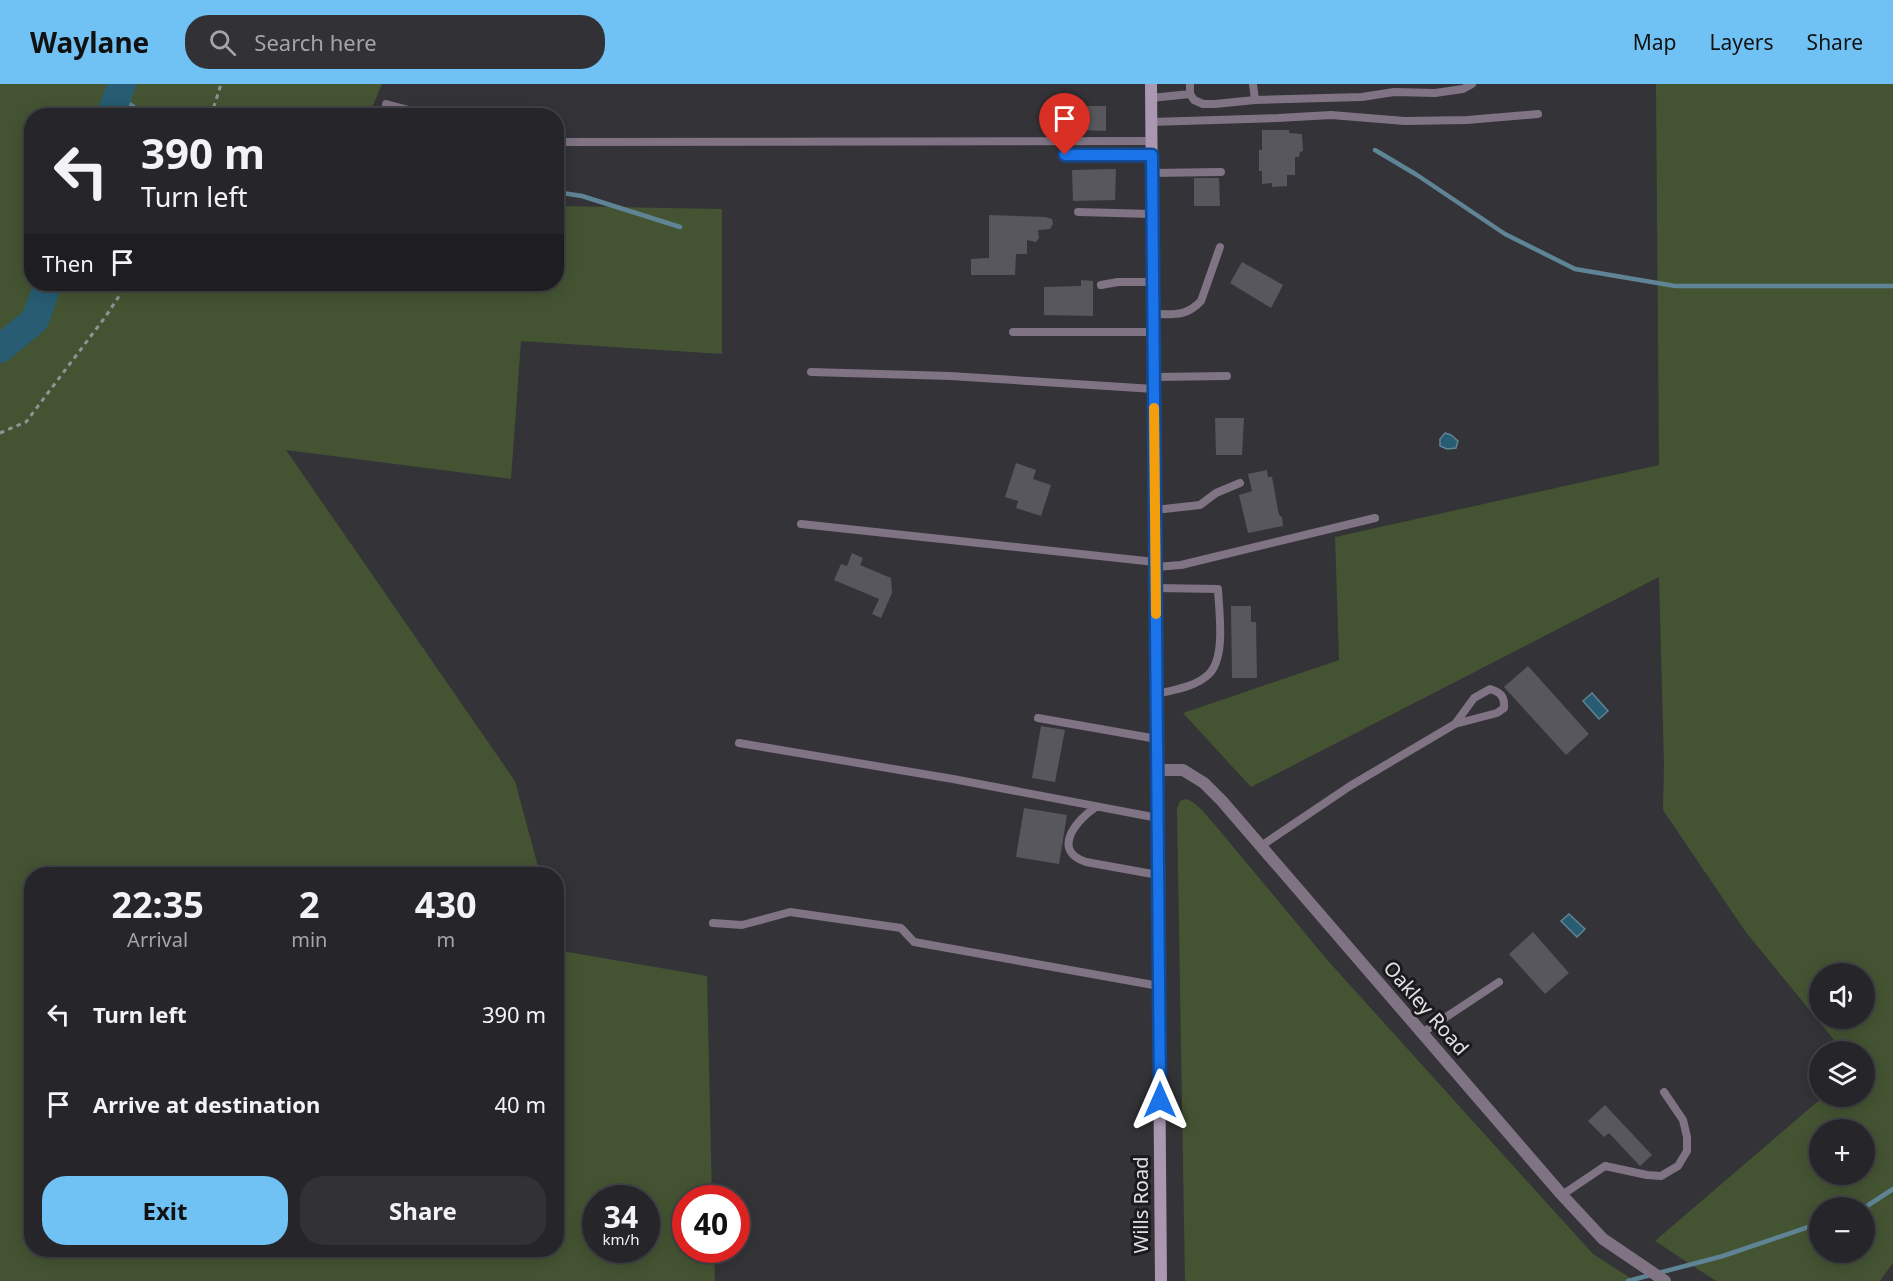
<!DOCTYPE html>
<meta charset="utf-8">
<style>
:root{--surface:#26262a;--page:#323236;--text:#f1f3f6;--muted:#a4a5a8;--line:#424347;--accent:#70c1f4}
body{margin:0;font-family:"Noto Sans",sans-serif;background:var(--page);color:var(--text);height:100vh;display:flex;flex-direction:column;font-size:22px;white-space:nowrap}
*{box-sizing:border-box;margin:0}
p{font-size:20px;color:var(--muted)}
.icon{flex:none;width:33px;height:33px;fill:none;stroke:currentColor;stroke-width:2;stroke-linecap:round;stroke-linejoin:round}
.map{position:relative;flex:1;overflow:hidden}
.panel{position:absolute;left:24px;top:783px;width:540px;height:390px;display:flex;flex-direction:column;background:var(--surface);border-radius:24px;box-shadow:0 3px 15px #0003,0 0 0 2px var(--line)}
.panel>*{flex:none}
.hud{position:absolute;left:24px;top:24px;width:540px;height:183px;border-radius:24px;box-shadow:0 3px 15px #0003,0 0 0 2px var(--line);background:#26262a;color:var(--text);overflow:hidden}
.controls{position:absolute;left:1809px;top:879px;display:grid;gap:12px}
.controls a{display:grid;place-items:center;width:66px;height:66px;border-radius:50%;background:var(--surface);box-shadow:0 3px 15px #0003,0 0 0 2px var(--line);font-size:30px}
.speed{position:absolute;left:582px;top:1101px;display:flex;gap:12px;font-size:30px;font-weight:700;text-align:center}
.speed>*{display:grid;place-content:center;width:78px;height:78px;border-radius:50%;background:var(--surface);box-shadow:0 3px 15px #0003,0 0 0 2px var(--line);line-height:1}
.speed small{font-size:15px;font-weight:400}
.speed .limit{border:9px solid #d22;background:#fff;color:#111}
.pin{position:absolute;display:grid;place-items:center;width:51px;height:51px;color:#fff;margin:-62px -26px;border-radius:50% 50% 50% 0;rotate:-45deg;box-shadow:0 0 6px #0007}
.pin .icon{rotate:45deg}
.me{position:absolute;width:66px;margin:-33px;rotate:0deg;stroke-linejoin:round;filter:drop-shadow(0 0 4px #0008)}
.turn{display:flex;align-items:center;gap:21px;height:126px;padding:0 18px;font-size:27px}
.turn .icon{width:78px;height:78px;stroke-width:2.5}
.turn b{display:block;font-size:42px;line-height:51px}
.then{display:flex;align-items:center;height:57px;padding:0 18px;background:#0003;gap:12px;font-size:22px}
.eta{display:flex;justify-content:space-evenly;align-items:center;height:102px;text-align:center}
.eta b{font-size:36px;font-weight:700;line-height:42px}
.button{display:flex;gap:12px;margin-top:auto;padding:12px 18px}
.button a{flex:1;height:69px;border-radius:24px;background:var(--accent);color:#111;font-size:24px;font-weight:700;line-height:69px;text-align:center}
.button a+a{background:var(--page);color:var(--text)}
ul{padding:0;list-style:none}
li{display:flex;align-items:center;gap:18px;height:90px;padding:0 18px}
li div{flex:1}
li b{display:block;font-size:22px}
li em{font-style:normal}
header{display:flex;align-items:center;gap:36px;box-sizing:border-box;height:84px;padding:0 30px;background:var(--accent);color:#111}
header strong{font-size:28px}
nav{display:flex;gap:33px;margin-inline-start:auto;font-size:21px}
.search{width:420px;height:54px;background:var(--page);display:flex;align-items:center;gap:15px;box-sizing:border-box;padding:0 21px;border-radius:24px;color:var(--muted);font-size:22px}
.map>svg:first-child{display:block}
</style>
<header>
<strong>Waylane</strong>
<div class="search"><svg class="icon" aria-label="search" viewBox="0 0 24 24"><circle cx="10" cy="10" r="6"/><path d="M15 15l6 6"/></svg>Search here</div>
<nav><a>Map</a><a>Layers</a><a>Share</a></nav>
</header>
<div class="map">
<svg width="1893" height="1197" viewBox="0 0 1893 1197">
<rect width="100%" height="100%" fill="#333338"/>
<path fill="#445432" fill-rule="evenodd" d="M 0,0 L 382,0 L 369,31 L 32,32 L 32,200 L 556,200 L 557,122 L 722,125 L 722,270 L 521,257 L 511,395 L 286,366 L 515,697 L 540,790 L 32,790 L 32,1166 L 556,1166 L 557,849 L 562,867 L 707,892 L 712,1114 L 686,1114 L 686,1166 L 714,1166 L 715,1197 L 0,1197 ZM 646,1114 L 646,1166 L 596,1166 L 596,1114 Z
M 1656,0 L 1893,0 L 1893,1179 L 1880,1197 L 1716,1197 L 1655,1157 L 1823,1013 L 1864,1012 L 1864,968 L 1843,967 L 1745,847 L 1663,726 L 1664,680 L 1659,493 L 1251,703 L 1183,629 L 1339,576 L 1335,453 L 1659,381 ZM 1820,890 L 1864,890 L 1864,934 L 1820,934 ZM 1820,1046 L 1864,1046 L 1864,1090 L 1820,1090 ZM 1820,1124 L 1864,1124 L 1864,1168 L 1820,1168 Z
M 1185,715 C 1198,718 1206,732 1215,741 L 1329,878 L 1593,1170 L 1635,1197 L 1185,1197 L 1177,725 L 1180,717 Z"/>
<path fill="#275c72" stroke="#5f8495" stroke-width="1.5" d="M 1445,349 L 1451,351 L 1458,357 L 1456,364 L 1447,365 L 1440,362 L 1440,355 Z
M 1592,609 L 1608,627 L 1599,635 L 1583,617 Z
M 1569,830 L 1585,845 L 1577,853 L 1561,837 Z"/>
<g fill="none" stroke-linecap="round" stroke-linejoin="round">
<path stroke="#5f8495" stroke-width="4.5" d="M 118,12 L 147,32
M 1375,66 L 1417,91 L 1505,150 L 1575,185 L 1675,202 L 1893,202
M 556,108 L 582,112 L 680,143
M 1864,1124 L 1893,1105
M 1628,1197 L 1723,1172 L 1820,1139"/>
<path stroke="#275c72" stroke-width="28" d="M 110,32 L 122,0
M 0,265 L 35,236 L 48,200"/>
</g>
<path fill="#57575d" d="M 1081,22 L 1106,22 L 1106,47 L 1080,46 Z
M 1262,46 L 1289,46 L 1289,49 L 1302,50 L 1303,67 L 1300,68 L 1299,73 L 1295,73 L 1295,91 L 1287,91 L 1287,102 L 1272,103 L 1272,99 L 1262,100 L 1262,87 L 1259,87 L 1259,66 L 1262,66 Z
M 1116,85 L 1115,116 L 1073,117 L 1072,86 Z
M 1194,94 L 1219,94 L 1220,122 L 1194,122 Z
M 989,131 L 1045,133 L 1052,135 L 1053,140 L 1050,145 L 1038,146 L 1039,154 L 1036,158 L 1027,156 L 1027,170 L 1016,170 L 1015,191 L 971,191 L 971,175 L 989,174 Z
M 1242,178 L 1283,201 L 1271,224 L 1230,199 Z
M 1081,196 L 1093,197 L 1093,232 L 1044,231 L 1044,203 L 1081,202 Z
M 1215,334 L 1244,334 L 1242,371 L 1216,371 Z
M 1016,379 L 1036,386 L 1033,395 L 1051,401 L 1041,432 L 1016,424 L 1018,417 L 1005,413 Z
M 1267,386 L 1268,393 L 1272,393 L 1279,431 L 1282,433 L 1283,442 L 1248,449 L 1239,411 L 1252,407 L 1248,390 Z
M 852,469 L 863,474 L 860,481 L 891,494 L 892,509 L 881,534 L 872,530 L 879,515 L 834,496 L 841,480 L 847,482 Z
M 1231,522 L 1251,522 L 1251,538 L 1256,538 L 1257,594 L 1232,594 Z
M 1528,582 L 1589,650 L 1566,671 L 1504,603 Z
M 1041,642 L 1065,646 L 1055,698 L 1032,694 Z
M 1024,724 L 1067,731 L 1059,780 L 1016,773 Z
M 1533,848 L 1569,889 L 1545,910 L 1509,870 Z
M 1605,1021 L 1652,1071 L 1640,1082 L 1609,1049 L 1604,1053 L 1588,1037 Z"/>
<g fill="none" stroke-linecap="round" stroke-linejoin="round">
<path stroke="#929296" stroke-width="3" stroke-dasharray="4.5 4.5" stroke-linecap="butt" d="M 211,32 L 221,0
M 0,349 L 26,338 L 106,232 L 127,200"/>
<path stroke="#7f7384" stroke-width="8" d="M 1253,0 L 1255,16
M 1190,10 L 1194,16 L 1203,20 L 1215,20 L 1255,16 L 1362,13 L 1394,8 L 1435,9 L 1463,5 L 1472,0
M 1151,14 L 1190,10 L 1190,0
M 386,20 L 432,32
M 1151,38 L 1278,34 L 1331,31 L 1405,37 L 1467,36 L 1538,30
M 556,58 L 1152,57
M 1065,71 L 1152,71
M 1152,89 L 1221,88
M 1078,128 L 1152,130
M 1101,201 L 1118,198 L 1153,198
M 1153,230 C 1174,230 1186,233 1201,217 L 1220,163
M 1013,248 L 1153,248
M 811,288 L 950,292 L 1154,305
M 1154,293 L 1227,292
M 1155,426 L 1200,421 L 1216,409 L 1240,399
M 801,440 L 1155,478
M 1156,483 L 1181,481 L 1375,434
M 1156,504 L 1218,505 C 1219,528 1226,573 1209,590 C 1196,603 1173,606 1157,610
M 1038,634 L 1157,655
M 739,659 L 953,695 L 1158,734
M 1096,723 C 1076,736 1051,767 1086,778 L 1158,791
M 1261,762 L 1350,702 L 1455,640 L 1474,614 L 1490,605 C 1500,608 1505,612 1504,624 L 1497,629 L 1455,640
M 713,839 L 742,841 L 790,828 L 901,844 L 914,858 L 1159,902
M 1422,949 L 1499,898
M 1562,1111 L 1605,1082 L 1647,1091 L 1661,1092 L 1678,1082 L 1687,1067 L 1687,1053 L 1683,1036 L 1664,1008"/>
<path stroke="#7f7384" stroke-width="12" d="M 1158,686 L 1183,686 L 1204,699 L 1222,717 L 1562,1111 L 1603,1155 L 1665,1197"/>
<path stroke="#aa97b2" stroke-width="12" d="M 1151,0 L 1161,1197"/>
</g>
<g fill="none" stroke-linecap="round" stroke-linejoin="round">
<g stroke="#114b97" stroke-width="15">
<path id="route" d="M 1065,71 L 1152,71 L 1160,1016"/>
</g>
<use href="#route" stroke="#1a73e8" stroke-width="10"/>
<path stroke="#f59e0b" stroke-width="10" d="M 1154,324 L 1156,530"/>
</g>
<g text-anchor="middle" stroke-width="6" stroke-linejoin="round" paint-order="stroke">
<g font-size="20" fill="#e2e2e6" stroke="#1b1b1d">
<text transform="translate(1426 924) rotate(49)" y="7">Oakley Road</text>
<text transform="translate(1141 1121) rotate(-90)" y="7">Wills Road</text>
</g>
</g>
</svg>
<div class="controls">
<a><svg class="icon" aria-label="sound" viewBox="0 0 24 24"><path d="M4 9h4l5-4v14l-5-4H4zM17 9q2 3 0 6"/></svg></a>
<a><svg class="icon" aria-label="layers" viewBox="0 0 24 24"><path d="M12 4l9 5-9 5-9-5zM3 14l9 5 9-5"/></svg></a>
<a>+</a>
<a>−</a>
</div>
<div class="speed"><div>34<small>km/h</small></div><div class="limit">40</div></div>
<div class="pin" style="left:1065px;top:71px;background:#d93025"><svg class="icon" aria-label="arrive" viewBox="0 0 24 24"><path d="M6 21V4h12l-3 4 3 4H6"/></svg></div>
<svg class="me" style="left:1160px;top:1016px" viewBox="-20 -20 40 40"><path d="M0-17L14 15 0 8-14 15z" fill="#1a73e8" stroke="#fff" stroke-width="4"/></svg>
<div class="hud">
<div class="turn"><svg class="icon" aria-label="left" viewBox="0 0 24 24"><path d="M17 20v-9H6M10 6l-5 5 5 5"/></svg><div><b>390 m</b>Turn left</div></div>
<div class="then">Then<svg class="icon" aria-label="arrive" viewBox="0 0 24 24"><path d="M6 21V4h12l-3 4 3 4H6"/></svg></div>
</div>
<section class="panel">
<div class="eta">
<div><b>22:35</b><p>Arrival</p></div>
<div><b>2</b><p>min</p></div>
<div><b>430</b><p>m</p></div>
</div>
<ul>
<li><svg class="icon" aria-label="left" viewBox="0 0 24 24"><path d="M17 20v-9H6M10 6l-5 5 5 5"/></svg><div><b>Turn left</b></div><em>390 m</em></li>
<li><svg class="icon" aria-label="arrive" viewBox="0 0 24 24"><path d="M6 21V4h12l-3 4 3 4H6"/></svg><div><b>Arrive at destination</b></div><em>40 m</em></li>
</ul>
<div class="button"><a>Exit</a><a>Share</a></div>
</section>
</div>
